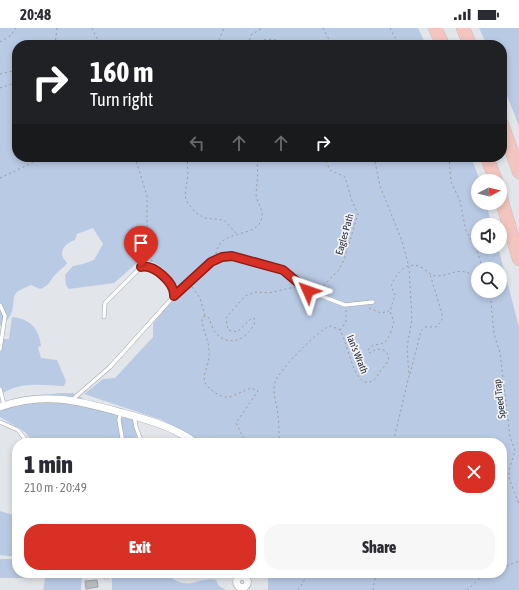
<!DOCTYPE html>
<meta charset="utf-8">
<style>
:root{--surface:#fff;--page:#f7f7f7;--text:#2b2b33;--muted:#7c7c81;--accent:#d93025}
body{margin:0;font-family:"Asap Condensed",sans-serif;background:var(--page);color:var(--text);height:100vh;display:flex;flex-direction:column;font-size:15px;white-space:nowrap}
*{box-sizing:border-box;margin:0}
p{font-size:13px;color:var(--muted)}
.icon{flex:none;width:22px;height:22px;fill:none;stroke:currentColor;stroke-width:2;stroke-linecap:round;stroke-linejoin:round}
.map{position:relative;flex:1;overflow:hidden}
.side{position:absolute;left:12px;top:410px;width:495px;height:140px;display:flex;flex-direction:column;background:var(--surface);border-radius:16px;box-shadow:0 2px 6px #0003}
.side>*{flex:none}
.top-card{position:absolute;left:12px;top:12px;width:495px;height:122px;border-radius:16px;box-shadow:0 2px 6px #0003;background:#202124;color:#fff;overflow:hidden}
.needle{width:26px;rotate:83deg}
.buttons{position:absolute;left:471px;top:146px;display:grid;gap:8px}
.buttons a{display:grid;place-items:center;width:36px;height:36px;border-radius:50%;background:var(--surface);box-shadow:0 2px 6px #0003;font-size:20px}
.pin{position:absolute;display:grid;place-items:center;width:34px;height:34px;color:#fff;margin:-41px -17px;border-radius:50% 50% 50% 0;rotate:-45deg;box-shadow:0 0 4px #0007}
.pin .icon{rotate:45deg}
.me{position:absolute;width:44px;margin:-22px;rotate:313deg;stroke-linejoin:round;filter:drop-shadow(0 0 3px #0008)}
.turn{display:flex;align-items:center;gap:14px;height:84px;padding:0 12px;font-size:18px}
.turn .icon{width:52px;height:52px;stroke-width:2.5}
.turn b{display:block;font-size:28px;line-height:34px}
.lanes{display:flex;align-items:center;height:38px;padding:0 12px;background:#0003;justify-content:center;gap:20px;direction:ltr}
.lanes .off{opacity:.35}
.round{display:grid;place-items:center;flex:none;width:42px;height:42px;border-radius:16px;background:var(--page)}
.head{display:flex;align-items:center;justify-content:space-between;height:68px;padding:0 12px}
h1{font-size:24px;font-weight:800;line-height:30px}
.button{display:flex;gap:8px;margin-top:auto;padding:8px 12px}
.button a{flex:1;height:46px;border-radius:16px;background:var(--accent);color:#fff;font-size:16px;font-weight:800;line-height:46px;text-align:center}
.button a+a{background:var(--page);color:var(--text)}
.status{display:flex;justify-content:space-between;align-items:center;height:28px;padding:0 20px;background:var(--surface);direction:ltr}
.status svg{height:11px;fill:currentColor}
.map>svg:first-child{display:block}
</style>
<div class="status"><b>20:48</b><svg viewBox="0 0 49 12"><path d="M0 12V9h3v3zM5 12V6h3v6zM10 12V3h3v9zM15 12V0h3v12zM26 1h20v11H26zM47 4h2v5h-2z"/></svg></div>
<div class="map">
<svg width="519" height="562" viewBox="0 0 519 562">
<rect width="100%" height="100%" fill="#e2e5e9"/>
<path fill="#b9cae4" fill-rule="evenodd" d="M 0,0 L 418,0 L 426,17 L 17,17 L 17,129 L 471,129 L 480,153 L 478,153 L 478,175 L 486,175 L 492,197 L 478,197 L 478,219 L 498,219 L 519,299 L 519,562 L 268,562 L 268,545 L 502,545 L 502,415 L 201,415 L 162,392 L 84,366 L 103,351 L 115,350 L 153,309 L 153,296 L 178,264 L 178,259 C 170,246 155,228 138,234 L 114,255 L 69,261 L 66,257 L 65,247 L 73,238 L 83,236 L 94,232 L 103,216 L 93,200 L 77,206 L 75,212 C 68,214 59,221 63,230 C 64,232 66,233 67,235 C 64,240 60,241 57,245 C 50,251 50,258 40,261 L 31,257 C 27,259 21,261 17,264 C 9,271 20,285 0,298 ZM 478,241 L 500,241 L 500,263 L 478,263 Z
M 479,0 L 519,0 L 519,98 L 502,55 L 502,17 L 487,17 Z
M 12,289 C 30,291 39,300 41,318 L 38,319 L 41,330 L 57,332 L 66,353 L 64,358 C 42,357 19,353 0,367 L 0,311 L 9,311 Z
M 60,365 L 73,365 L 94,376 L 113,378 L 118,383 L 133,386 L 136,399 L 137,415 L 33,415 L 25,404 L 0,389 L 0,380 C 14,365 41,368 60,365 Z
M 0,483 L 17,488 L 17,529 L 0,527 Z
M 0,531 L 17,531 L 17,545 L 31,545 L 31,550 L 0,550 Z
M 46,545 L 82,545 L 81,562 L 43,562 Z
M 112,545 L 171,545 L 173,551 C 190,562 201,548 216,552 L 219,558 L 226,562 L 112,562 Z"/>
<path fill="#b8bbbf" stroke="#a1a4a8" d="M 97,552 L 98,559 L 86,561 L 85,553 Z"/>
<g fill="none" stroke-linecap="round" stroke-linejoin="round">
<g stroke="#a1a4a9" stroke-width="4.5">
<path id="service" d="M 174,268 L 211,234 L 222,229 L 232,228 L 277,239 L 294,250 L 306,262 L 345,277 L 373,274
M 0,277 L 5,288 L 0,321
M 0,361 L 4,377
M 73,371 L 110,339 L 174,268 C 175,255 154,236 141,239 L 105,275 L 104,289
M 121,384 L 119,392 L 123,415
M 134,388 L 136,399 L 142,415
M 0,394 L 18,402 L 28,415
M 181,415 L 185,408
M 99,545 L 106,549 L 114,545"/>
</g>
<g stroke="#a1a4a9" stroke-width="8">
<path id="minor" d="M 0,379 C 45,363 79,373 123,385 C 149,392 174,399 196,415
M236.5 554a5.5 5.5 0 1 1 11 0a5.5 5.5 0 1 1-11 0Z"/>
</g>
<g stroke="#c0c0c1" stroke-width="14">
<path id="motorway" d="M 435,0 L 443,17
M 463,0 L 470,17
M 502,96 L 519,144
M 487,129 L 496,153
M 500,167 L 519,231"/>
</g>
<path stroke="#999b9e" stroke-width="1" stroke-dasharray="2 3" stroke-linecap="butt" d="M 92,0 L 100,17
M 323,0 L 332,17
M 390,0 L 399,17
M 0,14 L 10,8 L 16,0
M 55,17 L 57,0
M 166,17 L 175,17
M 217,17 L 224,0
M 248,17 L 251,7 L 262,0
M 250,17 C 260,12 275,7 283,17
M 0,46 L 17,42
M 0,60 L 17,54
M 135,129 L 147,168 L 147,204 L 152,234
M 187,129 L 188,147 L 185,168 L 187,174 L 195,184 L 204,190 L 224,192 L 236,205
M 374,129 L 380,158 L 402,213 L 409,239 L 412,292 L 407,319 L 409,348 L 393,415
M 449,129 L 451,154 L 460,173 L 466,203 L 476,220 L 483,241
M 0,150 L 32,135 L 35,129
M 216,226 C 219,198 261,213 262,187 C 263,180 256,174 256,166 C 257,153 259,142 256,129
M 192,259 L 200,270 L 205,288
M 320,261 L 339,242 L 344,232 L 358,186 L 352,173 L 345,149 L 330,142 L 324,129
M 490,263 L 494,306 L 500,325 L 510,409 L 515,423 L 509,442 L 509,450 L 519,476
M 369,280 L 381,285 L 389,283
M 340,302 L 346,294 L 346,282
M 410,346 L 421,303 L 425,299 L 436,299 L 442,293 L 442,286 L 430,246
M 246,415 L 236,395 L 258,363 L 251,360 L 230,369 L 223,369 C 189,352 212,345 209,321 C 208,310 202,301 202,290 L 205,288 L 209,290 C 211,294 212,300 215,304 C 229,321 248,311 255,294 L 254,290 L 251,291 L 237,304 L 228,302 L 226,290 L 245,268 L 256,264 L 269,265 L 295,259
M 279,415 C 279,406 279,396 278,387 C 277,376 272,365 275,354 C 278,344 320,299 331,298 L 340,302 C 347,314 352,347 364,354 C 377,355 376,348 382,341 C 388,334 392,329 384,322 L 377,321 L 369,325 L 368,322 C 372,315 377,318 383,315 C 389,313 392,300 394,294 L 390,283 L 395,267 L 391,258 C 396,247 405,232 421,239 C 426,242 430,248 437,248 C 459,246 454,238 478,249
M 502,540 L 519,533
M 298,562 L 309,545
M 373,562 L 376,545
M 467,562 L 486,545"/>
<use href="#service" stroke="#fff" stroke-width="3.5"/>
<use href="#minor" stroke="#fff" stroke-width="7"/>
<use href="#motorway" stroke="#f3c5be" stroke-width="13"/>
</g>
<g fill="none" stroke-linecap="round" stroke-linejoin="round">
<g stroke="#8d1f18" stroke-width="10">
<path id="route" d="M 141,239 C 154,236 175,255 174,268 L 211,234 L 222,229 L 232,228 L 283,242 L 308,263"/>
</g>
<use href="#route" stroke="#d93025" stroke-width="7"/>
</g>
<g text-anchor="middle" stroke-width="3.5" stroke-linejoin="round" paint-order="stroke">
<g font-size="10" fill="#2c2d2f" stroke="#eff2f7">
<text transform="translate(344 206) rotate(-74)" y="4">Eagles Path</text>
<text transform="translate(358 326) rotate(68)" y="4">Ian's Wrath</text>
<text transform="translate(499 371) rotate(-97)" y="4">Speed Trap</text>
</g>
</g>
</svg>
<div class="buttons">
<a><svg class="needle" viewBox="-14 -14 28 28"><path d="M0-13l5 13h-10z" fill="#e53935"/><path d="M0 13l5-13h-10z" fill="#7c7c81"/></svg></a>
<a><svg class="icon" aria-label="sound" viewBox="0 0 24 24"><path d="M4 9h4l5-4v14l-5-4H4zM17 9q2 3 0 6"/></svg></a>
<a><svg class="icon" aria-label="search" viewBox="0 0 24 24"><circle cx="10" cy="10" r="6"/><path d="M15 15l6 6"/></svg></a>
</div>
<div class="pin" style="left:141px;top:239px;background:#d93025"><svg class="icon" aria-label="arrive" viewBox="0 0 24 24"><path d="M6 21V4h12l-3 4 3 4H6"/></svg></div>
<svg class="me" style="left:308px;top:263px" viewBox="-20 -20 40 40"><path d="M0-17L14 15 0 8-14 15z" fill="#d93025" stroke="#fff" stroke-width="4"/></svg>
<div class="top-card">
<div class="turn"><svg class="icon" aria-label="right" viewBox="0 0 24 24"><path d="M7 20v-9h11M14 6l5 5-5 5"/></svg><div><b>160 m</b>Turn right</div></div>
<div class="lanes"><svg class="icon off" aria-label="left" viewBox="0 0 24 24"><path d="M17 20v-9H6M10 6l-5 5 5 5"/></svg><svg class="icon off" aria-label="ahead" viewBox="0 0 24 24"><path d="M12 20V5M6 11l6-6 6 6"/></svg><svg class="icon off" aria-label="ahead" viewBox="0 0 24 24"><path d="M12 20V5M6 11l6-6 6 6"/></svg><svg class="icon" aria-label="right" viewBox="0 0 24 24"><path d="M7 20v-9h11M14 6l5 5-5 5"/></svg></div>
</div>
<section class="side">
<div class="head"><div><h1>1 min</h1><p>210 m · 20:49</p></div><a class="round" style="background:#d93025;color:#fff"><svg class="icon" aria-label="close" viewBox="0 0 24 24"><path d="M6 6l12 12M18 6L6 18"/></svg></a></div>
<div class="button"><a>Exit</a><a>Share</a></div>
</section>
</div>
